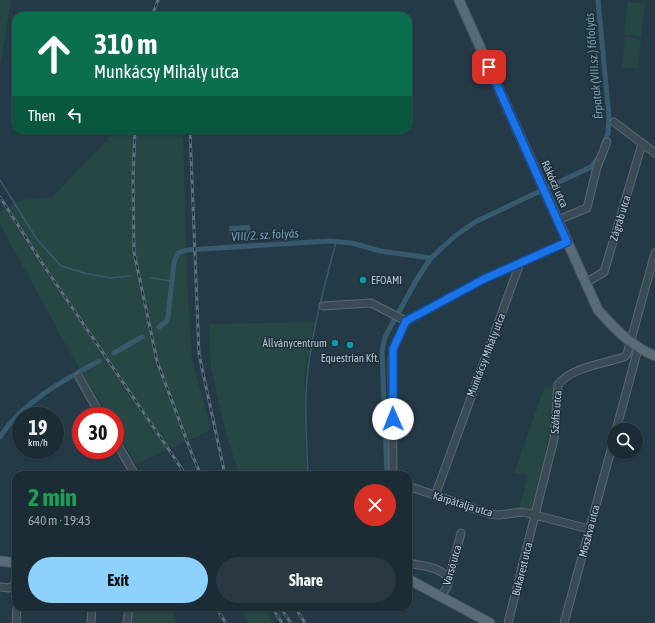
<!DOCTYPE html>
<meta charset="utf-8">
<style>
:root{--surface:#1c2c35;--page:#293841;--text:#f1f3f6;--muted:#a0a7ad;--line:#3a4850;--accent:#8dd1ff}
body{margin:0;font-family:"Asap Condensed",sans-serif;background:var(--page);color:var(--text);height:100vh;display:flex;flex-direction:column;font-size:15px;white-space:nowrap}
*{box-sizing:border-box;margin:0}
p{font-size:13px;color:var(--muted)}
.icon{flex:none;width:22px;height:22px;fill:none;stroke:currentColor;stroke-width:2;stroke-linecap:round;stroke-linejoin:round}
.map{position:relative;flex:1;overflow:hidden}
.side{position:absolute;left:12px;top:471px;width:400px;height:140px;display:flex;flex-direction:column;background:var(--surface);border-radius:12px;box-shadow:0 1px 3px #0004,0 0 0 1px var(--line)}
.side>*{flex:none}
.guide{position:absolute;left:12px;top:12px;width:400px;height:122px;border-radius:12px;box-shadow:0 1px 3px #0004,0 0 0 1px var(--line);background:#0b6e4f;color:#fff;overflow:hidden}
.buttons{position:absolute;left:607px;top:423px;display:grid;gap:8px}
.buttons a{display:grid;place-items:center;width:36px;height:36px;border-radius:50%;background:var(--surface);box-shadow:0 1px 3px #0004,0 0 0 1px var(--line);font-size:20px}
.speed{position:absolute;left:12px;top:407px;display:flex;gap:8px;font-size:20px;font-weight:700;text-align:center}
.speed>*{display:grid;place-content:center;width:52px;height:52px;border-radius:50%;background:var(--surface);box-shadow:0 1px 3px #0004,0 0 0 1px var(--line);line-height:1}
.speed small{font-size:10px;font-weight:400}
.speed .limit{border:6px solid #d22;background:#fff;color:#111}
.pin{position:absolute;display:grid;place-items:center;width:34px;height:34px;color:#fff;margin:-17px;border-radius:8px;box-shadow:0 2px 6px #0006}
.me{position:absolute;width:44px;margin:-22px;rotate:359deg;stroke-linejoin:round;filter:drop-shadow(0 0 3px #0008)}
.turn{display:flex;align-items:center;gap:14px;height:84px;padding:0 16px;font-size:18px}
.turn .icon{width:52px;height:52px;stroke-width:2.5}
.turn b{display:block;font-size:28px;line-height:34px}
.then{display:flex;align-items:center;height:38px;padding:0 16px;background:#0003;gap:8px;font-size:15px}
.round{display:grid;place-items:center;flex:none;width:42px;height:42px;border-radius:21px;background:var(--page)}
.overview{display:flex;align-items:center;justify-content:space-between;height:68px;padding:0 16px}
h1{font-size:24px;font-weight:700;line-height:30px;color:#1e9e55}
.button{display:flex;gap:8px;margin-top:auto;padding:8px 16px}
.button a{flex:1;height:46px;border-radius:24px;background:var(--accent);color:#111;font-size:16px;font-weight:700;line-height:46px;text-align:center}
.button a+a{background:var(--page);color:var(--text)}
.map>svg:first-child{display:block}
</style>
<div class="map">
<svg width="655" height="623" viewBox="0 0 655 623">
<rect width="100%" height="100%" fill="#253a47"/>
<path fill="#274744" d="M 0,0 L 11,0 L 0,66 Z
M 628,2 L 645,4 L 641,36 L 624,34 Z
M 625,37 L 641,39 L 638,69 L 622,67 Z
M 117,130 L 183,130 L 187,281 L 192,360 L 211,430 L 136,464 L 115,429 L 115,416 L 108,416 L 66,345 L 0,224 L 0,212 L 22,200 L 52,197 Z
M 314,322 L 304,378 L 306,475 L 239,475 L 224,426 L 211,367 L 209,324 Z
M 553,383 L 553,413 L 534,511 L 519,510 L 528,475 L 514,473 L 545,386 L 551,388 Z
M 133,607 L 170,607 L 177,623 L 131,623 Z
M 239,607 L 264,607 L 273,623 L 249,623 Z"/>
<path fill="#375a6f" d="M 250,225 L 251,234 L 230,235 L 229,226 Z"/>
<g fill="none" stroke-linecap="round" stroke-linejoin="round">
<path stroke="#375a6f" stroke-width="1.5" d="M 0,180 L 36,238 L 61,266 L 84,273 L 110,278 L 131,276
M 150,278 L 172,281
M 308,475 C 307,448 305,420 306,392 C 309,341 323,291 336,242"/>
<path stroke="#375a6f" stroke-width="5" d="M 598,0 L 609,117 L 608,133 L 603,145
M 159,327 L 167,321 L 168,317 L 174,262 L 178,253 L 187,250 L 329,241 L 352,243 L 380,251 L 431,258
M 114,353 L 142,337
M 0,437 C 22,402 64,380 99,361
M 387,475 L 382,351 L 385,337 L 417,279 L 431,258 L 455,236 L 475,222 L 591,167 L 598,158"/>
<g stroke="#596973" stroke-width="9">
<path id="minor" d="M 614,122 L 655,153
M 558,220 L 587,208 L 597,167 L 607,142
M 585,283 L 604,272 L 642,144
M 323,306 L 371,303 L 406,321
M 79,377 L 101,416
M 616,430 L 638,349
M 115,440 L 135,475
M 393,475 L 392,361 L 393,349 L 406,321 L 484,279 L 567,242
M 408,486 L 490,514 L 499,515 L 523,512 L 589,529
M 435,496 L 520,263
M 408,563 C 421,566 439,566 448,578
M 0,587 L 9,588 L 14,585
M 441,596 L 447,587 L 461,533
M 16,623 L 17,607
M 91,623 L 92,607
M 127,623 L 129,607
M 508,623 L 554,439 L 558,385 C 569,368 605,363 624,357 L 627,354 L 655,253
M 564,623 L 614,439"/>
</g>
<g stroke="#475762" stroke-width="11">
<path id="major" d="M 459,0 L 598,310 C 615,329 631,346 655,356
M 0,561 L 16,563
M 408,579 L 490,623"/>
</g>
<use href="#minor" stroke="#3a4b56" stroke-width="7"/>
<use href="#major" stroke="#586b76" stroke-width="9"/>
<g stroke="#5c707d" stroke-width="3">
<path id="rail" d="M 152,16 L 158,0
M 135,130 L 133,178 L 134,252 L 157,361 L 193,457 L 201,475
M 190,130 L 199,354 L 225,475
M 0,197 L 44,266 L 186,475
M 272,607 L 282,623
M 280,607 L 291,623
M 295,607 L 305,623
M 220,614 L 226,623"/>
</g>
<use href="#rail" stroke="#1e303b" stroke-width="1.5" stroke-dasharray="4.5" stroke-linecap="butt"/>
</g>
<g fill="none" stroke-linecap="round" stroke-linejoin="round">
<g stroke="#114b97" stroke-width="10">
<path id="route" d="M 393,419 L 393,349 L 406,321 L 484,279 L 567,242 L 489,67"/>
</g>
<use href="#route" stroke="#1a73e8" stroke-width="7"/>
</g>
<g fill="#0f9aa8" stroke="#1e303b" stroke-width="1.5">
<circle cx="363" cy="280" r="4"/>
<circle cx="335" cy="343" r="4"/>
<circle cx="350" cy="345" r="4"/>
</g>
<g text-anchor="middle" stroke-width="3" stroke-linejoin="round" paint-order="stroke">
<g font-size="11" fill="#b8c6cf" stroke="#1e303b">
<text transform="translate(555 184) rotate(66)" y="4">Rákóczi utca</text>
<text transform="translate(620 218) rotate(-73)" y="4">Zágráb utca</text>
<text transform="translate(486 355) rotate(-69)" y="4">Munkácsy Mihály utca</text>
<text transform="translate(556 412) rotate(-86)" y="4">Szófia utca</text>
<text transform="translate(463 504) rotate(17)" y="4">Kárpátalja utca</text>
<text transform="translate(589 531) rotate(-75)" y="4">Moszkva utca</text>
<text transform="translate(452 565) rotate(-74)" y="4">Varsó utca</text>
<text transform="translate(522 569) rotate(-76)" y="4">Bukarest utca</text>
</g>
<g font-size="11" fill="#b8c6cf" stroke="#1e303b" text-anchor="start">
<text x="371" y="284">EFOAMI</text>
<text x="327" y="347" text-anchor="end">Állványcentrum</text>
<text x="350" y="362" text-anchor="middle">Equestrian Kft.</text>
</g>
<g font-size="12" font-style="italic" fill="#759eb5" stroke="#1e303b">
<text transform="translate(594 66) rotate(-95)" y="4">Érpatak (VIII.sz.) főfolyás</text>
<text transform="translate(265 235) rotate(-3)" y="4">VIII/2. sz. folyás</text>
</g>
</g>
</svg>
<div class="buttons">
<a><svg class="icon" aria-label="search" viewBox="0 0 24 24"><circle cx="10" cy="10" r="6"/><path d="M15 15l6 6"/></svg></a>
</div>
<div class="speed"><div>19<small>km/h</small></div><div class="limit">30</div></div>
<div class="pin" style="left:489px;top:67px;background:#d93025"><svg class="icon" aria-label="arrive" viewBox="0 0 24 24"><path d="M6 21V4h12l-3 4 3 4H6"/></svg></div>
<svg class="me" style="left:393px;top:419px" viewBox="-20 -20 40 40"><circle r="19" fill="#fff"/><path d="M0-13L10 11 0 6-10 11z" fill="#1a73e8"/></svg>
<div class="guide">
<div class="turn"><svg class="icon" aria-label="ahead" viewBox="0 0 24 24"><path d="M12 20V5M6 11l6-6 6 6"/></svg><div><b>310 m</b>Munkácsy Mihály utca</div></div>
<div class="then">Then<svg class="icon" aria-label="left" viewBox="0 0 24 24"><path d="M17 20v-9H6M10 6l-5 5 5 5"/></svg></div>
</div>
<section class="side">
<div class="overview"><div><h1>2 min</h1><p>640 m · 19:43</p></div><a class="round" style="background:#d93025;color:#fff"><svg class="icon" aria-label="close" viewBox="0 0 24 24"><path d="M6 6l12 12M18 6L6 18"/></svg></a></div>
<div class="button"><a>Exit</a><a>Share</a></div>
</section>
</div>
